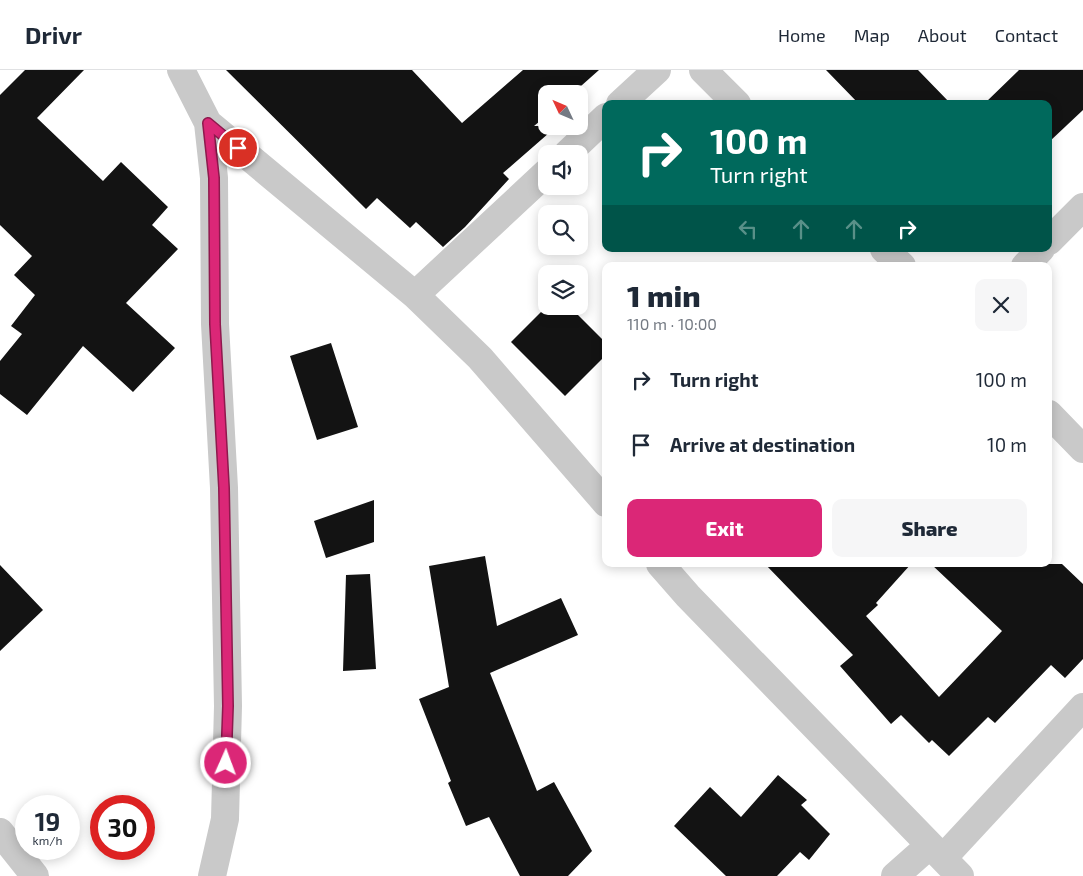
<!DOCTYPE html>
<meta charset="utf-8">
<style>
:root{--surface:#fff;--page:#f6f6f7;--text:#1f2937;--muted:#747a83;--line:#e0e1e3;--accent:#db2777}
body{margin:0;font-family:"Exo 2",sans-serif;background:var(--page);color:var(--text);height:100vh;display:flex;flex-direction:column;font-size:19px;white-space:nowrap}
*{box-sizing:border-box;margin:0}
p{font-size:16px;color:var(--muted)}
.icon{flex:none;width:28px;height:28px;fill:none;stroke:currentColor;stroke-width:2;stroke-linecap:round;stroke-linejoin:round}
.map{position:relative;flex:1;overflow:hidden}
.side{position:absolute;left:602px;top:192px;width:450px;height:305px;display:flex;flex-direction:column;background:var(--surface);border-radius:10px;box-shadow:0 2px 12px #0003}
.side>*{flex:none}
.hud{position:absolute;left:602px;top:30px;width:450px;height:152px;border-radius:10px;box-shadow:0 2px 12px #0003;background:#00695c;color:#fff;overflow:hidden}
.needle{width:32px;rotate:314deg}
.fabs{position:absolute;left:538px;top:15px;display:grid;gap:10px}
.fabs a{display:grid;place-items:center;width:50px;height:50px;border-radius:10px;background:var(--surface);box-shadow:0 2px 12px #0003;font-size:25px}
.speed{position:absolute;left:15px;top:725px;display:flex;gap:10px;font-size:25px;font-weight:700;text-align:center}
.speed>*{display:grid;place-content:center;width:65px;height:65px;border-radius:50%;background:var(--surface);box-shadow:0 2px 12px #0003;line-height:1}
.speed small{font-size:12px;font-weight:400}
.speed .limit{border:8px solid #d22;background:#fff;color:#111}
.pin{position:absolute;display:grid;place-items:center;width:42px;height:42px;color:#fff;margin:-21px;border:2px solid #fff;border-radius:50%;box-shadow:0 1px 5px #0007}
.me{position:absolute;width:55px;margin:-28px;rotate:2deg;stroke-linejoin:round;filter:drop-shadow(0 0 4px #0008)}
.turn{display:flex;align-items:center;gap:18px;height:105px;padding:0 25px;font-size:22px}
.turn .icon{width:65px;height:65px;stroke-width:2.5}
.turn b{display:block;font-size:35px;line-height:42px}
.lanes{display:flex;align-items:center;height:48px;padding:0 25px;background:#0003;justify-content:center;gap:25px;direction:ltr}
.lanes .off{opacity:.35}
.round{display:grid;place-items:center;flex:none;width:52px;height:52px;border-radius:10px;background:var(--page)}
.overview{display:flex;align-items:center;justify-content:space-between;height:85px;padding:0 25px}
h1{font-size:30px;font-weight:800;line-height:38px}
.action{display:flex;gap:10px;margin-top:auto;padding:10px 25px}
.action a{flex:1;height:58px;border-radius:10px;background:var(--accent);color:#fff;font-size:20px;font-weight:800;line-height:58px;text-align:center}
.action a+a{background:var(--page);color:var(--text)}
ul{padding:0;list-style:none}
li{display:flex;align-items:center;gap:15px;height:65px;padding:0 25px}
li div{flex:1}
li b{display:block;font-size:19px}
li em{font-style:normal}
header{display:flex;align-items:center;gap:30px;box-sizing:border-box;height:70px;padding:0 25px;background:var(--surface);border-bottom:1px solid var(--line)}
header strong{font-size:24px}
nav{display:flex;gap:28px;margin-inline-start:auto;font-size:18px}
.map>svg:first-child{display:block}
</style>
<header>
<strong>Drivr</strong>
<nav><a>Home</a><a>Map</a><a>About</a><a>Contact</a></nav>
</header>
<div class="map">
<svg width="1083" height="806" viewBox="0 0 1083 806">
<rect width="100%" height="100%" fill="#fff"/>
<path fill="#131313" d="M 25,0 L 84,0 L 37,48 L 103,111 L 121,92 L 168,137 L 152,155 L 178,179 L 126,233 L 175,278 L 133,322 L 83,276 L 27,345 L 0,324 L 0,291 L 22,264 L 11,256 L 35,225 L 14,205 L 32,186 L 0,155 L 0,25 Z
M 226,0 L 412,0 L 462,53 L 523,0 L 599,0 L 572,24 L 546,24 L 546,46 L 534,56 L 557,56 L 503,103 L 509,109 L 465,157 L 443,177 L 416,152 L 410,158 L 377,128 L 366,139 Z
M 826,0 L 918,0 L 951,34 L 859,34 Z
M 1019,0 L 1083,0 L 1083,40 L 1049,72 L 1049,34 L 984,34 Z
M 547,236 L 569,236 L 606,273 L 606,285 L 565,326 L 511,272 Z
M 331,273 L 358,357 L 317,370 L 290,286 Z
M 374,430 L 374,472 L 326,488 L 314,451 Z
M 485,486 L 497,556 L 561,528 L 578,565 L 490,603 L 537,721 L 554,712 L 592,781 L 568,806 L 520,806 L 489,747 L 466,756 L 448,713 L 451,711 L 419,629 L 449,617 L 429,496 Z
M 765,494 L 911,494 L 876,533 L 878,535 L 866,546 L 939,627 L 1002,561 L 931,494 L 1062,494 L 1083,514 L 1083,589 L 1065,608 L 1051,595 L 995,653 L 988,647 L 949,686 L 932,670 L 929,673 L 901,645 L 891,654 L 840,596 L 853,585 Z
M 0,495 L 43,540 L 0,581 Z
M 370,504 L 376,599 L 343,601 L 346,505 Z
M 778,705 L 807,730 L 801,735 L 830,764 L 809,790 L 800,782 L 777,806 L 726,806 L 674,756 L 710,717 L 741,747 Z"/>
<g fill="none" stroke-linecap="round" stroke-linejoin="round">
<path stroke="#c9c9c9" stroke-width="28" d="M 181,0 L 208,53 L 214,108 L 215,254 L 224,418 L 228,636 L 225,749 L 212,806
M 703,0 L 737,34
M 620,34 L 657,0
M 208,53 L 415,225 L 480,288 L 606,433
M 567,84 L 606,47
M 1049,171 L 1083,137
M 884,179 L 902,196
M 1025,196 L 1041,179
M 415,225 L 546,103
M 1049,344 L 1083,379
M 660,494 L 688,526 L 960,806
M 0,762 L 35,806
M 943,788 L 1083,637
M 895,806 L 930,775"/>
</g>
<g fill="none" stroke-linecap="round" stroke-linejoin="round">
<g stroke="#8e194d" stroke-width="12">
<path id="route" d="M 226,693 L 228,636 L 224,418 L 215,254 L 214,108 L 208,53 L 238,78"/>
</g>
<use href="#route" stroke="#db2777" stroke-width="9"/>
</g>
</svg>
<div class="fabs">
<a><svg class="needle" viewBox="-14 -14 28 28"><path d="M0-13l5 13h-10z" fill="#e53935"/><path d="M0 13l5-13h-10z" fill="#747a83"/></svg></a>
<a><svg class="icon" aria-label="sound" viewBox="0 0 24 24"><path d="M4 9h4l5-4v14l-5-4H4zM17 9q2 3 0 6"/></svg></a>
<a><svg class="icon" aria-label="search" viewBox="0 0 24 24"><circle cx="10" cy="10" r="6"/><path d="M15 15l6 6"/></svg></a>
<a><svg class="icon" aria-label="layers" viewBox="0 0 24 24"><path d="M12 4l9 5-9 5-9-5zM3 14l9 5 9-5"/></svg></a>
</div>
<div class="speed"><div>19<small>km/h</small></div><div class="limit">30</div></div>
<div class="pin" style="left:238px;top:78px;background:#d93025"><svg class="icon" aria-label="arrive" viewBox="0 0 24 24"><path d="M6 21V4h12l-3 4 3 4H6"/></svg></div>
<svg class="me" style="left:226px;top:693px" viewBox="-20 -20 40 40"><circle r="17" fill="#db2777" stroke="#fff" stroke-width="3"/><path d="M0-11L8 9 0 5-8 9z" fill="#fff"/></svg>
<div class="hud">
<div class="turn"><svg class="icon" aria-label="right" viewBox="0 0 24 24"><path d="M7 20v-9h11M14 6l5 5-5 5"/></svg><div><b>100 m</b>Turn right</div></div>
<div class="lanes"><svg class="icon off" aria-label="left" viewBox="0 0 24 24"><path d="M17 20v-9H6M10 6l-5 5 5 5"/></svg><svg class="icon off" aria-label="ahead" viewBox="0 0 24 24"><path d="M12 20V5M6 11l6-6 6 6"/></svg><svg class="icon off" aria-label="ahead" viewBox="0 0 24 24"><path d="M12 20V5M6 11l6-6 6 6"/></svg><svg class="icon" aria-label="right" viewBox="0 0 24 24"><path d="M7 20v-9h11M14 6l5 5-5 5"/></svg></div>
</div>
<section class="side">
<div class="overview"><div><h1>1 min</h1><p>110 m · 10:00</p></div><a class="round"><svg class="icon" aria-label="close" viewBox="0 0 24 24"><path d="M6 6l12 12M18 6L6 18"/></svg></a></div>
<ul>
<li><svg class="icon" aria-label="right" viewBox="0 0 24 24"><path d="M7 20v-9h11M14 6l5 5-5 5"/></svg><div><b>Turn right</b></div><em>100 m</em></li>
<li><svg class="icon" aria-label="arrive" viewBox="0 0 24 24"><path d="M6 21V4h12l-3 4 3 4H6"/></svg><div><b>Arrive at destination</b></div><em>10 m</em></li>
</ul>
<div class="action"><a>Exit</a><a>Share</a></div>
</section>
</div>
